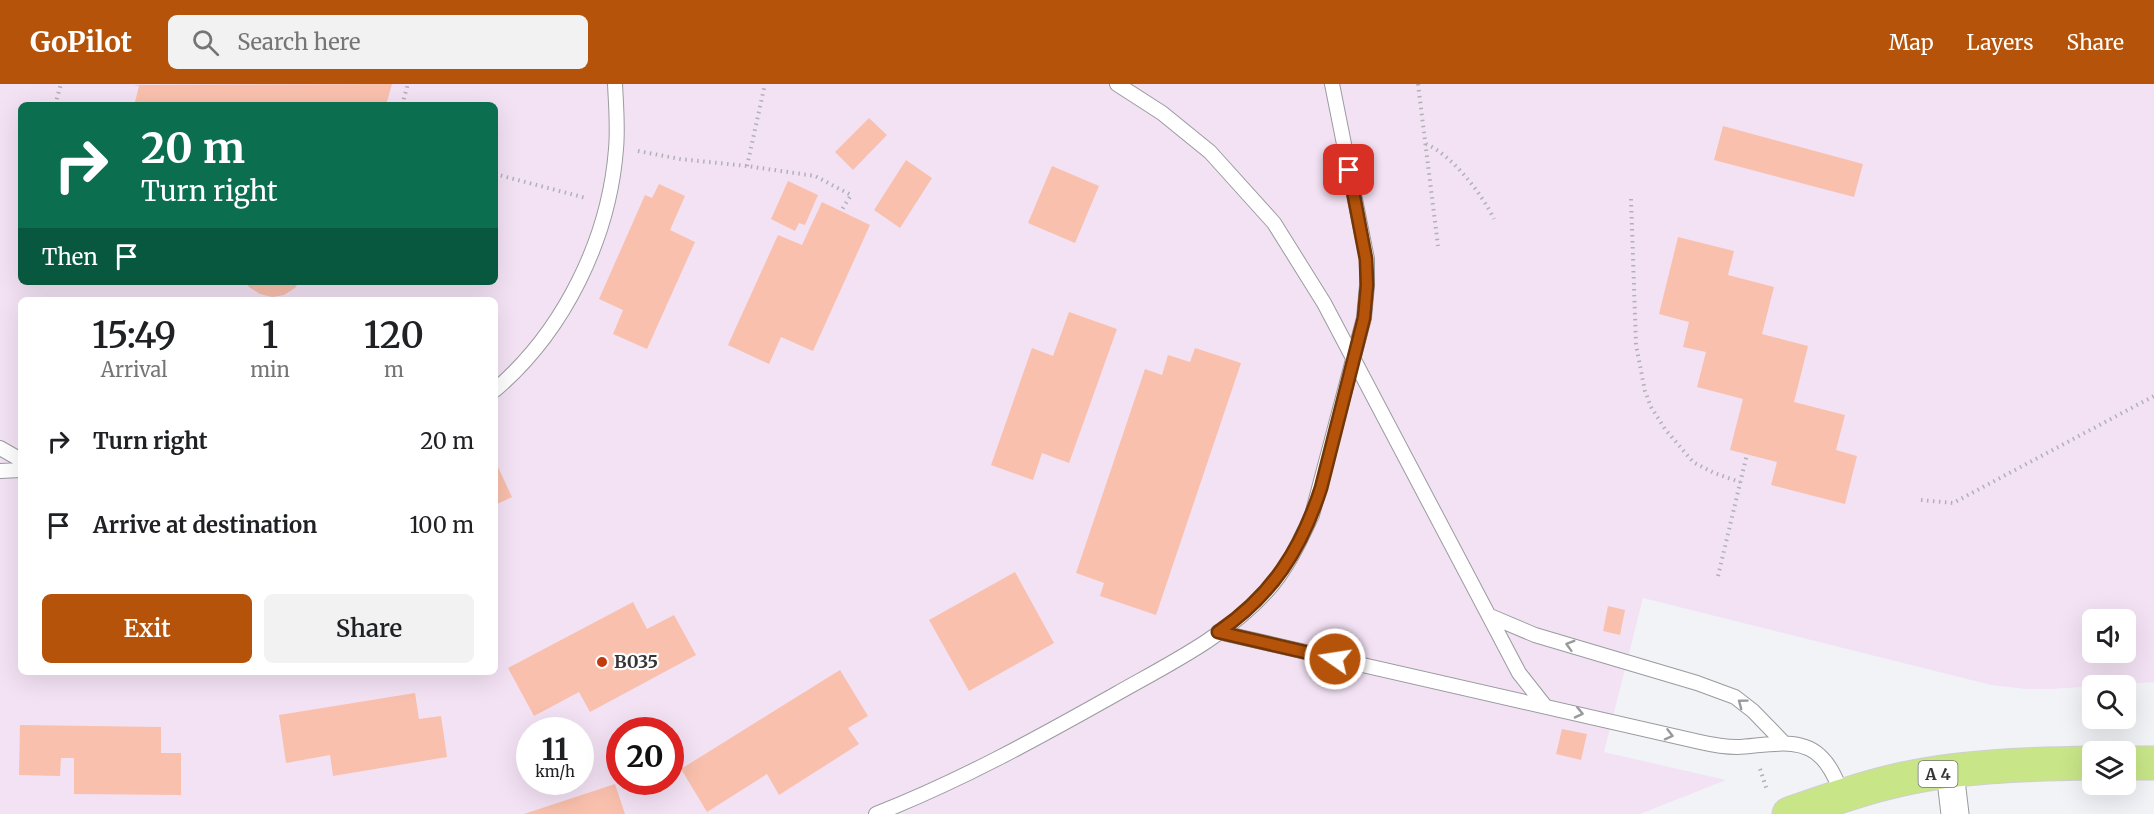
<!DOCTYPE html>
<style>
:root{--surface:#fff;--page:#f2f2f2;--text:#202124;--muted:#757577;--accent:#b45309}
body{margin:0;font-family:Merriweather,serif;background:var(--page);color:var(--text);height:100vh;display:flex;flex-direction:column;font-size:22px;white-space:nowrap}
*{box-sizing:border-box;margin:0}
p{font-size:20px;color:var(--muted)}
.icon{flex:none;width:33px;height:33px;fill:none;stroke:currentColor;stroke-width:2;stroke-linecap:round;stroke-linejoin:round}
.map{position:relative;flex:1;overflow:hidden}
.side{position:absolute;left:18px;top:213px;width:480px;height:378px;display:flex;flex-direction:column;background:var(--surface);border-radius:9px;box-shadow:0 6px 24px #0002}
.side>*{flex:none}
.top-card{position:absolute;left:18px;top:18px;width:480px;height:183px;border-radius:9px;box-shadow:0 6px 24px #0002;background:#0b6e4f;color:#fff;overflow:hidden}
.tools{position:absolute;left:2082px;top:525px;display:grid;gap:12px}
.tools a{display:grid;place-items:center;width:54px;height:54px;border-radius:9px;background:var(--surface);box-shadow:0 6px 24px #0002;font-size:30px}
.speed{position:absolute;left:516px;top:633px;display:flex;gap:12px;font-size:30px;font-weight:700;text-align:center}
.speed>*{display:grid;place-content:center;width:78px;height:78px;border-radius:50%;background:var(--surface);box-shadow:0 6px 24px #0002;line-height:1}
.speed small{font-size:15px;font-weight:400}
.speed .limit{border:9px solid #d22;background:#fff;color:#111}
.pin{position:absolute;display:grid;place-items:center;width:51px;height:51px;color:#fff;margin:-26px;border-radius:12px;box-shadow:0 3px 9px #0006}
.me{position:absolute;width:66px;margin:-33px;rotate:283deg;stroke-linejoin:round;filter:drop-shadow(0 0 4px #0008)}
.turn{display:flex;align-items:center;gap:21px;height:126px;padding:0 24px;font-size:27px}
.turn .icon{width:78px;height:78px;stroke-width:2.5}
.turn b{display:block;font-size:42px;line-height:51px}
.then{display:flex;align-items:center;height:57px;padding:0 24px;background:#0003;gap:12px;font-size:22px}
.eta{display:flex;justify-content:space-evenly;align-items:center;height:102px;text-align:center}
.eta b{font-size:36px;font-weight:600;line-height:42px}
.cta{display:flex;gap:12px;margin-top:auto;padding:12px 24px}
.cta a{flex:1;height:69px;border-radius:9px;background:var(--accent);color:#fff;font-size:24px;font-weight:600;line-height:69px;text-align:center}
.cta a+a{background:var(--page);color:var(--text)}
ul{padding:0;list-style:none}
li{display:flex;align-items:center;gap:18px;height:84px;padding:0 24px}
li div{flex:1}
li b{display:block;font-size:22px}
li em{font-style:normal}
header{display:flex;align-items:center;gap:36px;box-sizing:border-box;height:84px;padding:0 30px;background:var(--accent);color:#fff}
header strong{font-size:28px}
nav{display:flex;gap:33px;margin-inline-start:auto;font-size:21px}
.search{width:420px;height:54px;background:var(--page);display:flex;align-items:center;gap:15px;box-sizing:border-box;padding:0 21px;border-radius:9px;color:var(--muted);font-size:22px}
.map>svg:first-child{display:block}
</style>
<header>
<strong>GoPilot</strong>
<div class="search"><svg class="icon" aria-label="search" viewBox="0 0 24 24"><circle cx="10" cy="10" r="6"/><path d="M15 15l6 6"/></svg>Search here</div>
<nav><a>Map</a><a>Layers</a><a>Share</a></nav>
</header>
<div class="map">
<svg width="2154" height="730" viewBox="0 0 2154 730">
<rect width="100%" height="100%" fill="#f1f3f7"/>
<path fill="#f3e2f4" fill-rule="evenodd" d="M 0,0 L 2154,0 L 2154,598 L 2052,605 L 2025,605 L 1991,601 L 1643,514 L 1604,668 L 1726,696 L 1640,730 L 0,730 ZM 21,21 L 495,21 L 495,198 L 21,198 ZM 21,216 L 495,216 L 495,588 L 21,588 ZM 2092,536 L 2126,536 L 2126,568 L 2092,568 ZM 530,646 L 580,646 L 580,698 L 530,698 ZM 620,646 L 670,646 L 670,698 L 620,698 Z"/>
<path fill="#f9c0ad" d="M 392,0 L 386,21 L 145,21 L 135,18 L 139,2 L 133,1 Z
M 869,34 L 887,51 L 853,86 L 835,68 Z
M 1723,42 L 1863,80 L 1854,113 L 1714,76 Z
M 906,76 L 932,94 L 900,144 L 874,126 Z
M 1052,82 L 1099,102 L 1075,159 L 1028,139 Z
M 788,97 L 818,111 L 805,141 L 799,139 L 795,147 L 771,135 Z
M 659,100 L 685,112 L 670,146 L 695,158 L 647,265 L 613,250 L 623,226 L 599,215 L 645,111 L 652,114 Z
M 822,118 L 870,141 L 813,267 L 781,253 L 769,280 L 728,261 L 778,151 L 802,161 Z
M 1678,153 L 1734,167 L 1728,191 L 1774,203 L 1762,250 L 1808,262 L 1794,318 L 1845,331 L 1836,366 L 1857,372 L 1845,420 L 1771,401 L 1777,378 L 1730,366 L 1743,315 L 1697,303 L 1706,268 L 1683,263 L 1689,238 L 1659,230 Z
M 246,198 L 299,198 L 295,204 L 284,211 L 272,213 L 260,210 L 249,203 Z
M 1069,228 L 1117,245 L 1069,379 L 1042,369 L 1033,396 L 991,381 L 1032,264 L 1053,272 Z
M 1195,264 L 1241,279 L 1156,531 L 1100,512 L 1104,499 L 1076,489 L 1145,285 L 1162,291 L 1168,271 L 1190,278 Z
M 498,383 L 512,413 L 495,421 L 495,385 Z
M 1015,488 L 1054,559 L 969,607 L 929,536 Z
M 633,518 L 647,545 L 674,531 L 696,571 L 590,628 L 579,608 L 534,632 L 508,584 Z
M 1608,522 L 1625,526 L 1620,551 L 1603,547 Z
M 840,586 L 868,632 L 848,644 L 859,660 L 779,711 L 767,690 L 707,728 L 681,685 Z
M 415,609 L 419,635 L 441,632 L 447,673 L 333,692 L 330,671 L 286,679 L 279,631 Z
M 20,641 L 161,643 L 161,669 L 181,669 L 181,711 L 74,710 L 74,674 L 61,674 L 60,692 L 19,691 Z
M 1562,645 L 1587,650 L 1581,676 L 1556,670 Z
M 615,700 L 625,730 L 524,730 Z"/>
<g fill="none" stroke-linecap="round" stroke-linejoin="round">
<g stroke="#9a9b9f" stroke-width="16">
<path id="service" d="M 1117,0 L 1162,29 L 1210,68 L 1274,139 L 1324,219 L 1519,589 L 1545,622
M 495,306 C 564,247 609,155 616,65 C 618,43 616,21 615,0
M 0,364 L 21,376
M 0,387 L 21,386
M 1490,532 L 1535,551 L 1697,599 L 1735,613 L 1753,627 L 1784,659
M 1218,548 L 1700,658 C 1713,661 1725,663 1737,663 C 1765,662 1801,651 1822,674 C 1832,684 1837,698 1843,711
M 876,730 C 960,697 1036,655 1116,610 C 1167,581 1225,553 1266,508 C 1286,487 1300,457 1312,431 L 1364,234 L 1367,201 L 1367,175 L 1332,0"/>
</g>
<g stroke="#9a9b9f" stroke-width="29">
<path id="minor" d="M 1950,688 L 1955,730"/>
</g>
<g stroke="#cfcfcf" stroke-width="35">
<path id="trunk" d="M 2126,679 L 2154,679
M 1789,730 C 1823,718 1856,706 1890,698 C 1954,682 2028,680 2092,679"/>
</g>
<path stroke="#b0b1b5" stroke-width="4" stroke-dasharray="1.5 4.5" stroke-linecap="butt" d="M 1418,0 L 1438,162
M 55,21 L 61,0
M 402,21 L 408,0
M 1426,60 C 1452,71 1482,110 1494,135
M 638,67 L 680,75 L 747,82 L 815,92 L 851,111 L 841,127
M 747,82 L 765,0
M 495,90 L 586,114
M 1631,115 L 1636,261 L 1645,307 L 1651,323 L 1665,345 L 1693,378 L 1714,389 L 1740,398
M 1921,416 L 1953,419 L 2154,312
M 1718,492 L 1747,370
M 1760,685 L 1767,706"/>
<use href="#service" stroke="#fff" stroke-width="14"/>
<use href="#minor" stroke="#fff" stroke-width="27"/>
<use href="#trunk" stroke="#c8e688" stroke-width="33"/>
</g>
<defs><path id="oneway-chevron" d="M-2-3.5L2.5 0L-2 3.5" fill="none" stroke-width="1.6" stroke-linecap="round" stroke-linejoin="round" transform="scale(1.5)"/></defs>
<g stroke="#9a9a9c">
<use href="#oneway-chevron" transform="translate(1570 561) rotate(-164)"/>
<use href="#oneway-chevron" transform="translate(1742 619) rotate(-143)"/>
<use href="#oneway-chevron" transform="translate(1579 629) rotate(13)"/>
<use href="#oneway-chevron" transform="translate(1669 651) rotate(14)"/>
</g>
<g fill="none" stroke-linecap="round" stroke-linejoin="round">
<g stroke="#753606" stroke-width="15">
<path id="route" d="M 1335,575 L 1218,548 C 1272,511 1301,466 1321,404 L 1364,234 L 1367,201 L 1366,175 L 1349,86"/>
</g>
<use href="#route" stroke="#b45309" stroke-width="10"/>
</g>
<circle fill="#c23a0d" stroke="#fff" stroke-width="2" cx="602" cy="578" r="6"/>
<g text-anchor="middle" stroke-width="4.5" stroke-linejoin="round" paint-order="stroke">
<rect fill="#fff" stroke="#727274" stroke-width="1.5" x="1918.5" y="677" width="39" height="26" rx="4.5"/>
<g font-size="16" font-weight="bold" fill="#363638">
<text x="1938" y="696">A 4</text>
</g>
<g font-size="18" font-weight="bold" fill="#363638" stroke="#fff" text-anchor="start">
<text x="614" y="584">B035</text>
</g>
</g>
</svg>
<div class="tools">
<a><svg class="icon" aria-label="sound" viewBox="0 0 24 24"><path d="M4 9h4l5-4v14l-5-4H4zM17 9q2 3 0 6"/></svg></a>
<a><svg class="icon" aria-label="search" viewBox="0 0 24 24"><circle cx="10" cy="10" r="6"/><path d="M15 15l6 6"/></svg></a>
<a><svg class="icon" aria-label="layers" viewBox="0 0 24 24"><path d="M12 4l9 5-9 5-9-5zM3 14l9 5 9-5"/></svg></a>
</div>
<div class="speed"><div>11<small>km/h</small></div><div class="limit">20</div></div>
<div class="pin" style="left:1349px;top:86px;background:#d93025"><svg class="icon" aria-label="arrive" viewBox="0 0 24 24"><path d="M6 21V4h12l-3 4 3 4H6"/></svg></div>
<svg class="me" style="left:1335px;top:575px" viewBox="-20 -20 40 40"><circle r="17" fill="#b45309" stroke="#fff" stroke-width="3"/><path d="M0-11L8 9 0 5-8 9z" fill="#fff"/></svg>
<div class="top-card">
<div class="turn"><svg class="icon" aria-label="right" viewBox="0 0 24 24"><path d="M7 20v-9h11M14 6l5 5-5 5"/></svg><div><b>20 m</b>Turn right</div></div>
<div class="then">Then<svg class="icon" aria-label="arrive" viewBox="0 0 24 24"><path d="M6 21V4h12l-3 4 3 4H6"/></svg></div>
</div>
<section class="side">
<div class="eta">
<div><b>15:49</b><p>Arrival</p></div>
<div><b>1</b><p>min</p></div>
<div><b>120</b><p>m</p></div>
</div>
<ul>
<li><svg class="icon" aria-label="right" viewBox="0 0 24 24"><path d="M7 20v-9h11M14 6l5 5-5 5"/></svg><div><b>Turn right</b></div><em>20 m</em></li>
<li><svg class="icon" aria-label="arrive" viewBox="0 0 24 24"><path d="M6 21V4h12l-3 4 3 4H6"/></svg><div><b>Arrive at destination</b></div><em>100 m</em></li>
</ul>
<div class="cta"><a>Exit</a><a>Share</a></div>
</section>
</div>
